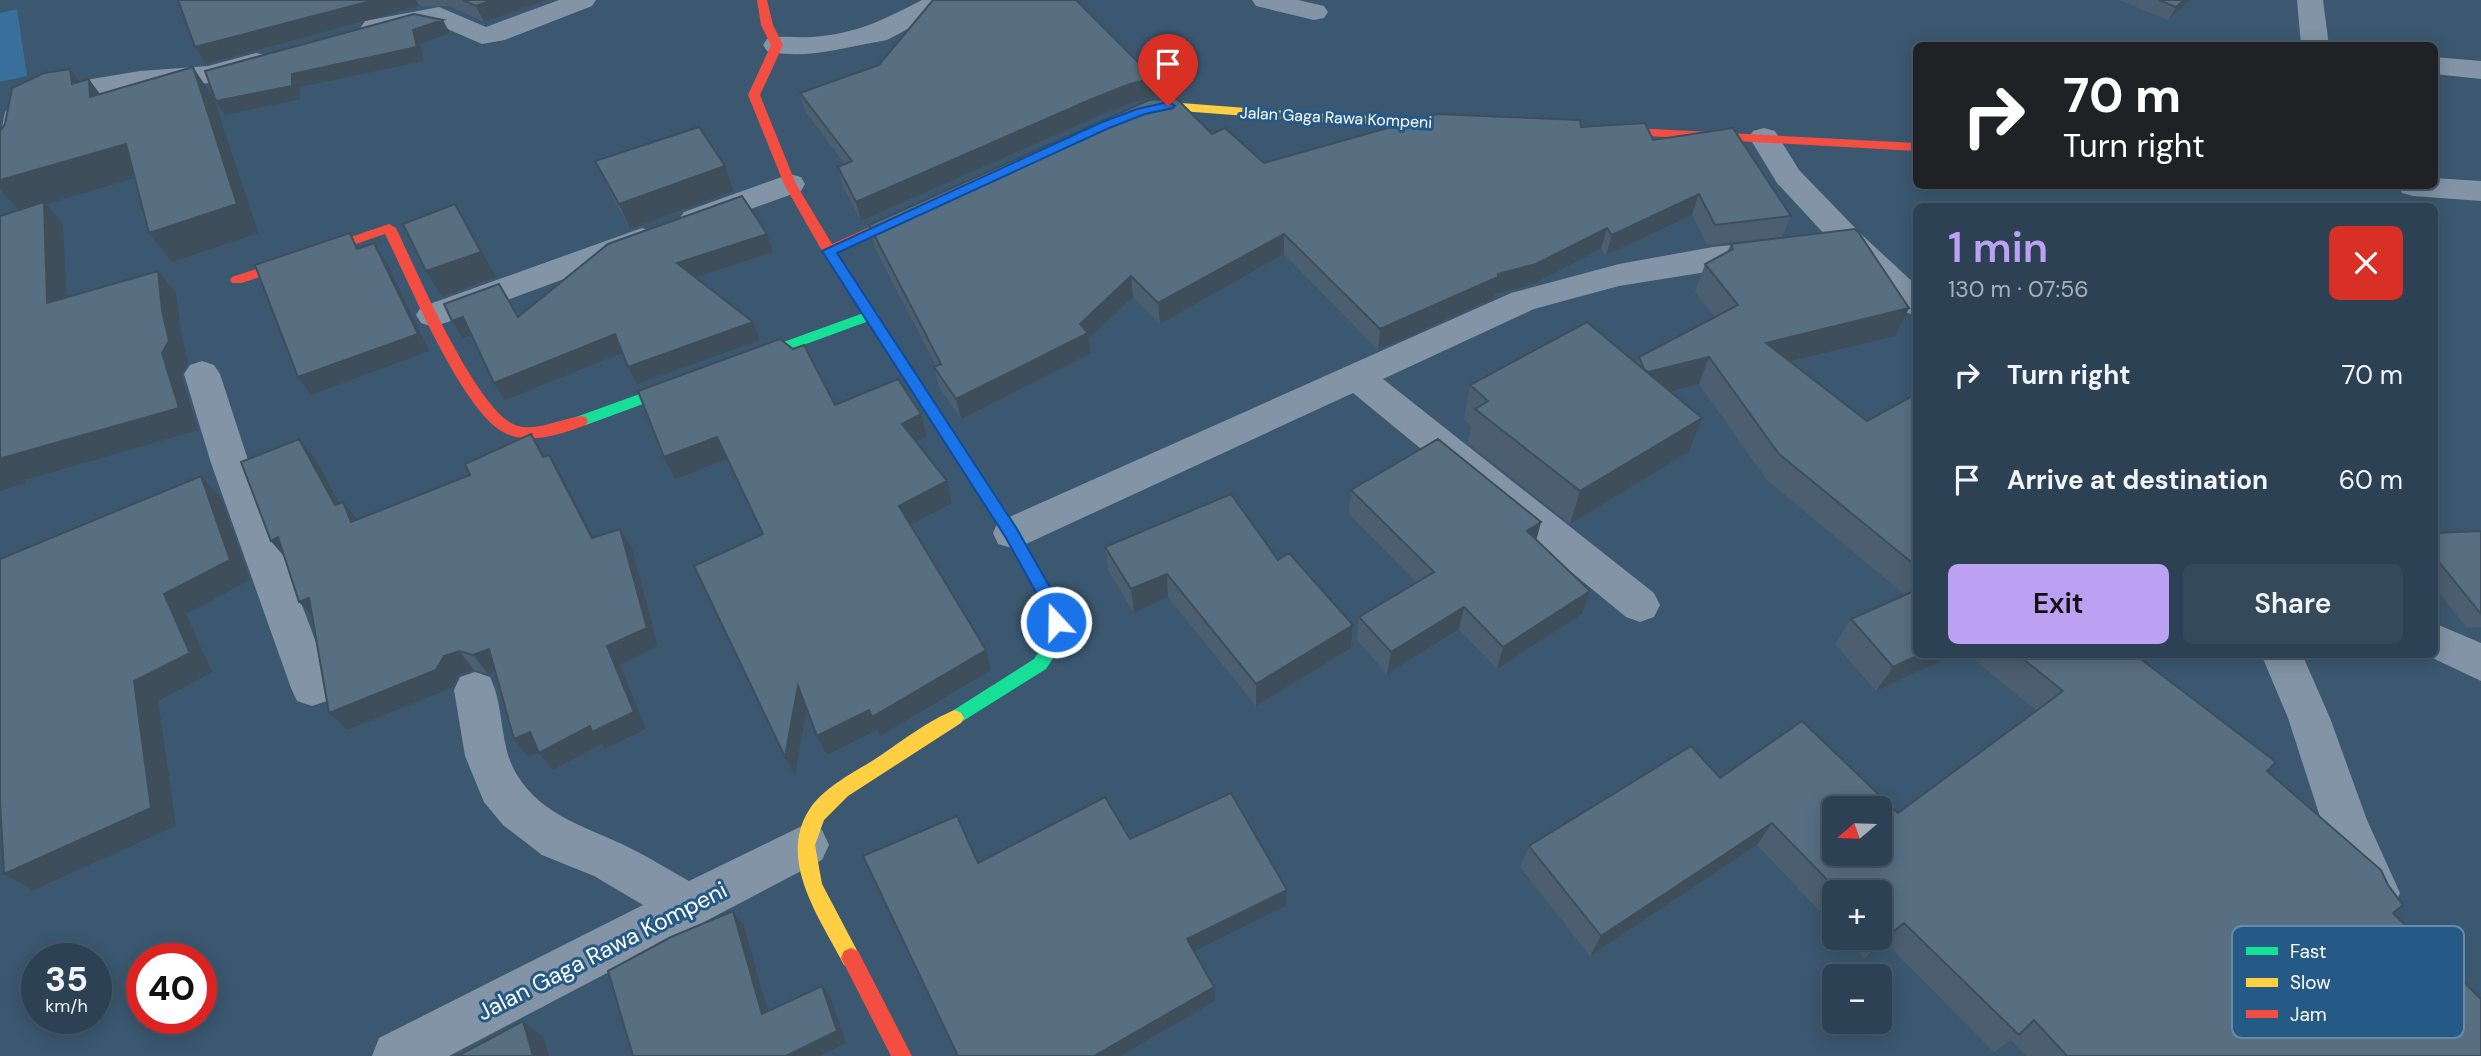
<!DOCTYPE html>
<meta charset="utf-8">
<style>
:root{--surface:#2c4254;--page:#34495a;--text:#f1f3f6;--muted:#a6b0b8;--line:#485b6b;--accent:#bca0f2}
body{margin:0;font-family:"DM Sans",sans-serif;background:var(--page);color:var(--text);height:100vh;display:flex;flex-direction:column;font-size:26px;white-space:nowrap}
*{box-sizing:border-box;margin:0}
p{font-size:23px;color:var(--muted)}
.icon{flex:none;width:38px;height:38px;fill:none;stroke:currentColor;stroke-width:2;stroke-linecap:round;stroke-linejoin:round}
.map{position:relative;flex:1;overflow:hidden}
.side{position:absolute;left:1913px;top:203px;width:525px;height:455px;display:flex;flex-direction:column;background:var(--surface);border-radius:10px;box-shadow:0 4px 18px #0003,0 0 0 2px var(--line)}
.side>*{flex:none}
.banner{position:absolute;left:1913px;top:42px;width:525px;height:147px;border-radius:10px;box-shadow:0 4px 18px #0003,0 0 0 2px var(--line);background:#202124;color:#fff;overflow:hidden}
.needle{width:46px;rotate:251deg}
.tools{position:absolute;left:1822px;top:796px;display:grid;gap:14px}
.tools a{display:grid;place-items:center;width:70px;height:70px;border-radius:10px;background:var(--surface);box-shadow:0 4px 18px #0003,0 0 0 2px var(--line);font-size:35px}
.speed{position:absolute;left:21px;top:943px;display:flex;gap:14px;font-size:35px;font-weight:700;text-align:center}
.speed>*{display:grid;place-content:center;width:91px;height:91px;border-radius:50%;background:var(--surface);box-shadow:0 4px 18px #0003,0 0 0 2px var(--line);line-height:1}
.speed small{font-size:18px;font-weight:400}
.speed .limit{border:10px solid #d22;background:#fff;color:#111}
.pin{position:absolute;display:grid;place-items:center;width:60px;height:60px;color:#fff;margin:-72px -30px;border-radius:50% 50% 50% 0;rotate:-45deg;box-shadow:0 0 7px #0007}
.pin .icon{rotate:45deg}
.me{position:absolute;width:77px;margin:-38px;rotate:339deg;stroke-linejoin:round;filter:drop-shadow(0 0 5px #0008)}
.turn{display:flex;align-items:center;gap:24px;height:147px;padding:0 35px;font-size:32px}
.turn .icon{width:91px;height:91px;stroke-width:2.5}
.turn b{display:block;font-size:49px;line-height:60px}
.round{display:grid;place-items:center;flex:none;width:74px;height:74px;border-radius:10px;background:var(--page)}
.overview{display:flex;align-items:center;justify-content:space-between;height:119px;padding:0 35px}
h1{font-size:42px;font-weight:600;line-height:52px;color:var(--accent)}
.cta{display:flex;gap:14px;margin-top:auto;padding:14px 35px}
.cta a{flex:1;height:80px;border-radius:10px;background:var(--accent);color:#111;font-size:28px;font-weight:600;line-height:80px;text-align:center}
.cta a+a{background:var(--page);color:var(--text)}
ul{padding:0;list-style:none}
li{display:flex;align-items:center;gap:21px;height:105px;padding:0 35px}
li div{flex:1}
li b{display:block;font-size:26px}
li em{font-style:normal}
.map>svg:first-child{display:block}
</style>
<div class="map">
<svg width="2481" height="1056" viewBox="0 0 2481 1056">
<rect width="100%" height="100%" fill="#3b5870"/>
<path fill="#396f9b" d="M 17,9 L 27,76 L 0,82 L 0,13 Z"/>
<g fill="none" stroke-linecap="round" stroke-linejoin="round">
<path fill="#8294a5" fill-rule="evenodd" d="M 559,0 L 596,0 L 592,6 L 505,40 L 482,44 L 436,24 L 375,35 L 365,33 L 361,27 L 365,21 L 439,7 L 486,27 Z
M 922,0 L 955,0 L 951,6 L 887,40 L 877,42 C 842,48 803,60 767,51 L 763,45 L 767,39 C 782,35 796,38 812,37 C 856,34 883,20 922,0 Z
M 1252,0 L 1298,0 L 1324,6 L 1328,12 L 1324,18 L 1314,20 L 1256,6 Z
M 2297,0 L 2323,0 L 2329,46 L 2301,46 Z
M 256,53 L 266,55 L 270,61 L 266,67 L 210,83 L 140,89 L 66,100 L 34,116 L 27,153 L 11,178 L 0,181 L 0,138 L 5,112 L 10,106 L 49,86 L 140,71 L 208,66 Z
M 2434,57 L 2481,61 L 2481,79 L 2434,74 Z
M 1764,128 L 1775,131 L 1799,170 L 1862,235 L 1916,285 L 1916,315 L 1904,312 L 1840,251 L 1777,183 L 1749,137 L 1753,131 Z
M 790,174 L 801,177 L 805,184 L 801,191 L 695,229 L 684,226 L 679,219 L 684,212 Z
M 2434,178 L 2481,181 L 2481,201 L 2413,196 L 2402,193 L 2398,186 L 2434,186 Z
M 642,228 L 653,232 L 658,239 L 653,246 L 445,323 L 433,327 L 421,323 L 416,315 L 421,307 Z
M 1770,241 L 1781,244 L 1786,252 L 1781,260 L 1619,286 L 1534,309 L 1383,379 L 1654,593 L 1660,605 L 1654,617 L 1640,622 L 1626,617 L 1353,393 L 1026,544 L 1012,548 L 998,544 L 993,533 L 998,522 L 1511,293 L 1619,264 L 1713,247 Z
M 202,361 L 214,365 L 220,374 L 249,463 L 333,688 L 327,701 L 312,706 L 297,701 L 291,688 L 211,463 L 184,374 L 190,365 Z
M 2434,623 L 2481,643 L 2481,681 L 2424,654 L 2434,654 Z
M 2261,654 L 2302,654 L 2330,718 L 2367,820 L 2400,893 L 2393,909 L 2377,915 L 2361,909 L 2322,823 L 2288,718 Z
M 475,672 L 490,677 C 505,708 499,746 517,775 C 543,817 588,827 628,847 C 649,857 669,870 689,881 L 806,824 L 822,830 L 829,845 L 822,860 L 449,1056 L 372,1056 L 379,1038 L 643,905 L 594,876 L 542,855 L 503,825 L 484,802 L 465,756 L 454,690 L 460,677 Z"/>
<path fill="#16e098" fill-rule="evenodd" d="M 872,310 L 879,315 L 877,318 L 586,425 L 576,425 L 574,421 L 576,417 Z
M 907,367 L 912,368 L 1018,529 L 1060,607 L 1067,637 L 1046,669 L 955,726 L 949,723 L 946,718 L 949,713 L 1034,659 L 1050,636 L 1044,607 L 1006,537 L 900,372 Z"/>
<path fill="#ffcf43" fill-rule="evenodd" d="M 1168,102 L 1325,114 L 1460,120 L 1466,124 L 1460,128 L 1325,122 L 1168,110 L 1134,118 L 1128,114 Z
M 955,710 L 961,713 L 964,718 L 961,723 L 848,796 L 824,820 L 815,845 L 822,884 L 861,958 L 858,965 L 851,968 L 844,965 C 821,920 777,861 809,810 C 823,788 851,774 872,761 C 897,745 928,720 955,710 Z"/>
<path fill="#f24e42" fill-rule="evenodd" d="M 757,0 L 767,0 L 773,25 L 783,45 L 760,95 L 796,184 L 832,244 L 914,207 L 919,206 L 925,210 L 837,253 L 912,368 L 914,372 L 912,376 L 902,376 L 822,251 L 784,184 L 748,95 L 771,45 L 761,25 Z
M 1597,126 L 1916,143 L 1916,151 L 1593,133 L 1593,127 Z
M 389,224 L 396,228 C 415,267 478,416 518,426 C 542,432 571,413 586,417 L 588,421 L 586,425 C 561,434 528,446 503,432 C 461,409 408,280 385,234 L 242,283 L 232,283 L 230,280 L 232,277 Z
M 851,948 L 858,951 L 912,1056 L 891,1056 L 841,958 L 844,951 Z"/>
</g>
<path fill="#4c5f70" d="M 178,0 L 547,0 L 484,22 L 450,6 L 420,6 L 206,64 L 195,47 Z
M 2119,0 L 2190,0 L 2168,20 Z
M 800,93 L 1155,97 L 1131,103 L 1094,118 L 861,221 L 843,186 L 838,167 L 845,164 L 805,111 Z
M 1581,127 L 1653,140 L 1791,216 L 1782,237 L 1707,245 L 1692,215 L 1606,255 L 1601,249 L 1531,285 L 1494,294 L 1494,298 L 1378,350 L 1284,254 L 1160,324 L 1133,297 L 1089,338 L 1091,353 L 961,419 L 939,387 L 934,367 L 936,366 L 874,246 L 869,225 L 1212,134 L 1264,163 Z
M 595,161 L 734,191 L 630,229 L 607,186 Z
M 1731,244 L 1909,308 L 1895,336 L 1790,362 L 1867,421 L 1916,394 L 1916,654 L 1955,654 L 1876,691 L 1835,644 L 1851,619 L 1905,595 L 1767,480 L 1699,384 L 1670,391 L 1702,418 L 1689,452 L 1570,524 L 1468,443 L 1471,426 L 1464,419 L 1470,385 L 1637,364 L 1639,357 L 1715,317 L 1695,292 L 1705,264 L 1727,252 Z
M 299,439 L 315,458 L 339,503 L 358,520 L 549,455 L 561,474 L 594,538 L 632,548 L 658,646 L 620,665 L 646,729 L 605,749 L 602,744 L 553,770 L 539,752 L 528,757 L 514,739 L 495,671 L 488,674 L 474,670 L 459,675 L 452,688 L 347,730 L 329,713 L 312,616 L 299,602 L 285,557 L 271,541 Z
M 1351,490 L 1541,522 L 1536,540 L 1582,614 L 1497,669 L 1459,629 L 1387,674 L 1357,640 L 1359,617 L 1417,583 L 1349,514 Z
M 2481,531 L 2481,627 L 2467,628 L 2434,586 L 2434,533 Z
M 1105,547 L 1278,560 L 1353,625 L 1351,648 L 1256,706 L 1168,597 L 1134,613 L 1108,570 Z
M 1967,654 L 2134,654 L 2267,771 L 2393,913 L 2481,1056 L 2026,1056 L 2011,1040 L 1994,1052 L 1885,942 L 1865,959 L 1845,938 L 1880,938 L 1880,892 L 1834,892 L 1834,926 L 1757,845 L 1590,956 L 1520,867 L 1529,846 L 1720,778 L 1898,813 L 2036,710 Z"/>
<path fill="#3e4e5b" d="M 375,0 L 416,0 L 420,6 L 206,64 L 195,47 Z
M 493,0 L 547,0 L 484,22 L 476,6 Z
M 2184,0 L 2190,0 L 2168,20 L 2176,7 Z
M 443,20 L 450,33 L 420,44 L 424,61 L 300,87 L 300,99 L 225,115 L 216,101 Z
M 193,67 L 213,97 L 258,233 L 172,262 L 149,233 Z
M 70,69 L 90,95 L 89,79 L 111,109 L 113,127 L 72,84 Z
M 1154,78 L 1155,97 L 1131,103 L 1094,118 L 861,221 L 856,202 L 1092,99 L 1130,84 Z
M 126,144 L 149,174 L 46,204 L 63,224 L 68,326 L 47,303 L 20,212 L 0,189 L 0,180 Z
M 725,166 L 734,191 L 630,229 L 619,204 Z
M 1699,194 L 1692,215 L 1606,255 L 1612,235 Z
M 455,204 L 496,277 L 442,297 L 426,271 Z
M 1607,228 L 1601,249 L 1531,285 L 1494,294 L 1494,298 L 1378,350 L 1380,329 L 1498,274 Z
M 767,234 L 773,252 L 685,281 L 677,263 Z
M 1284,234 L 1284,254 L 1160,324 L 1158,303 Z
M 374,243 L 386,261 L 429,351 L 311,395 L 298,377 Z
M 158,271 L 176,293 L 181,332 L 188,363 L 181,375 L 198,430 L 25,480 L 25,483 L 0,491 L 0,462 L 2,458 L 162,310 Z
M 1131,276 L 1133,297 L 1089,338 L 1091,353 L 961,419 L 956,399 L 1080,324 Z
M 1909,308 L 1895,336 L 1755,370 L 1766,343 Z
M 463,317 L 474,334 L 463,338 L 452,321 Z
M 753,322 L 760,340 L 637,384 L 628,367 Z
M 615,334 L 624,352 L 505,400 L 494,383 Z
M 1709,357 L 1699,384 L 1636,400 L 1645,373 Z
M 921,414 L 927,436 L 908,446 L 902,424 Z
M 1702,418 L 1689,452 L 1570,524 L 1580,491 Z
M 717,437 L 727,459 L 675,479 L 664,457 Z
M 299,439 L 315,458 L 351,525 L 335,505 Z
M 549,455 L 561,474 L 604,558 L 592,538 Z
M 201,476 L 221,498 L 250,580 L 186,614 L 212,672 L 158,701 L 176,826 L 33,890 L 4,874 L 134,681 Z
M 947,481 L 952,503 L 905,527 L 899,506 Z
M 343,502 L 359,521 L 351,522 Z
M 1541,522 L 1535,545 L 1527,531 Z
M 620,529 L 632,548 L 658,646 L 620,665 L 646,729 L 605,749 L 602,744 L 553,770 L 539,753 L 607,646 Z
M 278,537 L 288,561 L 271,541 Z
M 1167,574 L 1168,597 L 1134,613 L 1131,589 Z
M 1590,591 L 1582,614 L 1497,669 L 1503,647 Z
M 309,598 L 317,621 L 299,602 Z
M 1464,607 L 1459,629 L 1387,674 L 1391,652 Z
M 1353,625 L 1351,648 L 1256,706 L 1256,684 Z
M 489,649 L 503,668 L 488,674 L 473,655 Z
M 986,650 L 991,670 L 880,736 L 872,717 Z
M 459,651 L 474,670 L 459,675 L 452,688 L 347,730 L 329,713 L 444,656 Z
M 1921,654 L 1955,654 L 1876,691 L 1893,667 Z
M 798,686 L 807,706 L 795,776 L 785,757 Z
M 869,710 L 877,730 L 827,755 L 817,736 Z
M 530,732 L 544,750 L 528,757 L 514,739 Z
M 1772,823 L 1757,845 L 1590,956 L 1601,936 Z
M 1287,890 L 1286,906 L 1188,954 L 1187,939 Z
M 733,911 L 744,926 L 772,1027 L 762,1014 Z
M 1904,923 L 1885,942 L 1865,959 L 1884,939 Z
M 822,986 L 831,999 L 846,1043 L 820,1056 L 786,1056 Z
M 1214,987 L 1215,1001 L 1120,1056 L 1094,1056 Z
M 523,1021 L 544,1038 L 549,1056 L 533,1056 Z"/>
<path fill="#586f82" stroke="#3e4e5b" stroke-width="2" fill-rule="evenodd" d="M 178,0 L 375,0 L 195,47 Z
M 463,0 L 493,0 L 476,6 Z
M 933,0 L 1076,0 L 1154,78 L 1130,84 L 1092,99 L 856,202 L 838,167 L 852,161 L 800,93 L 879,65 Z
M 2159,0 L 2184,0 L 2176,7 Z
M 414,14 L 443,20 L 413,30 L 417,47 L 292,74 L 292,86 L 216,101 L 205,71 Z
M 193,67 L 237,204 L 149,233 L 126,144 L 0,180 L 0,131 L 5,124 L 12,88 L 44,73 L 70,69 L 72,84 L 89,79 L 90,97 Z
M 1176,98 L 1212,134 L 1225,128 L 1264,163 L 1437,114 L 1580,120 L 1581,127 L 1645,123 L 1653,140 L 1733,128 L 1791,216 L 1715,225 L 1699,194 L 1612,235 L 1607,228 L 1536,264 L 1498,274 L 1498,277 L 1380,329 L 1284,234 L 1158,303 L 1131,276 L 1080,324 L 1088,333 L 956,399 L 934,367 L 941,364 L 869,225 L 1149,100 Z
M 699,127 L 725,166 L 619,204 L 595,161 Z
M 742,196 L 767,234 L 677,263 L 753,322 L 628,367 L 615,334 L 494,383 L 463,317 L 452,321 L 444,304 L 499,284 L 518,317 L 608,244 Z
M 44,202 L 47,303 L 158,271 L 162,310 L 169,341 L 162,353 L 179,408 L 2,458 L 2,462 L 0,462 L 0,216 Z
M 455,204 L 481,252 L 426,271 L 403,224 Z
M 1855,229 L 1859,233 L 1909,308 L 1766,343 L 1867,421 L 1916,394 L 1916,566 L 1779,454 L 1709,357 L 1648,372 L 1644,369 L 1639,357 L 1738,305 L 1705,264 L 1733,249 L 1731,244 Z
M 350,233 L 357,249 L 374,243 L 418,334 L 298,377 L 255,265 Z
M 1587,322 L 1702,418 L 1580,491 L 1475,409 L 1488,401 L 1470,385 Z
M 780,339 L 793,349 L 804,345 L 835,405 L 898,379 L 921,414 L 902,424 L 947,481 L 899,506 L 986,650 L 872,717 L 869,710 L 817,736 L 798,686 L 785,757 L 694,566 L 763,534 L 717,437 L 664,457 L 638,391 Z
M 531,434 L 543,457 L 549,455 L 592,538 L 620,529 L 647,628 L 607,646 L 634,712 L 592,732 L 590,726 L 539,753 L 530,732 L 514,739 L 489,649 L 473,655 L 459,651 L 444,656 L 436,670 L 329,713 L 309,598 L 299,602 L 278,537 L 271,541 L 241,462 L 299,439 L 335,505 L 343,502 L 351,522 L 470,475 L 465,464 Z
M 1438,439 L 1541,522 L 1527,531 L 1590,591 L 1503,647 L 1464,607 L 1391,652 L 1359,617 L 1434,572 L 1351,490 Z
M 201,476 L 230,560 L 164,594 L 190,653 L 134,681 L 151,808 L 4,874 L 0,801 L 0,559 Z
M 1231,494 L 1278,560 L 1289,553 L 1353,625 L 1256,684 L 1167,574 L 1131,589 L 1105,547 Z
M 2481,531 L 2481,614 L 2434,556 L 2434,533 Z
M 1916,590 L 1916,654 L 1921,654 L 1893,667 L 1851,619 Z
M 2017,654 L 2134,654 L 2276,762 L 2267,771 L 2381,870 L 2388,885 L 2403,905 L 2393,913 L 2481,999 L 2481,1056 L 2067,1056 L 2034,1020 L 2019,1035 L 1904,923 L 1884,939 L 1880,935 L 1880,892 L 1839,892 L 1772,823 L 1601,936 L 1529,846 L 1691,746 L 1720,778 L 1802,721 L 1898,813 L 2063,691 ZM 1834,808 L 1880,808 L 1880,854 L 1834,854 Z
M 1231,793 L 1287,890 L 1187,939 L 1214,987 L 1094,1056 L 958,1056 L 863,856 L 957,816 L 978,863 L 1105,797 L 1130,839 Z
M 733,911 L 762,1014 L 822,986 L 837,1031 L 786,1056 L 633,1056 L 608,971 L 671,937 Z
M 523,1021 L 533,1056 L 458,1056 Z"/>
<path fill="#1a73e8" stroke="#114b97" stroke-width="2" d="M 1168,102 L 1175,106 L 1173,108 L 1145,114 L 1109,128 L 837,253 L 1017,529 L 1061,607 L 1064,622 L 1062,627 L 1050,627 L 1044,607 L 1006,538 L 822,251 L 1100,123 L 1137,109 Z"/>
<g text-anchor="middle" stroke-width="6" stroke-linejoin="round" paint-order="stroke">
<g font-size="16" fill="#fff" stroke="#255986">
<text transform="translate(1336 117) rotate(3)" y="6">Jalan Gaga Rawa Kompeni</text>
</g>
<g font-size="23" fill="#fff" stroke="#255986">
<text transform="translate(602 951) rotate(-27)" y="8">Jalan Gaga Rawa Kompeni</text>
</g>
</g>
<rect x="2232" y="926" width="232" height="112" rx="10" fill="#255986" stroke="#668baa" stroke-width="2"/>
<rect x="2246" y="947" width="32" height="8" fill="#16e098"/>
<rect x="2246" y="978" width="32" height="9" fill="#ffcf43"/>
<rect x="2246" y="1010" width="32" height="8" fill="#f24e42"/>
<g font-size="19" fill="#fff">
<text x="2290" y="958">Fast</text>
<text x="2290" y="989">Slow</text>
<text x="2290" y="1021">Jam</text>
</g>
</svg>
<div class="tools">
<a><svg class="needle" viewBox="-14 -14 28 28"><path d="M0-13l5 13h-10z" fill="#e53935"/><path d="M0 13l5-13h-10z" fill="#a6b0b8"/></svg></a>
<a>+</a>
<a>−</a>
</div>
<div class="speed"><div>35<small>km/h</small></div><div class="limit">40</div></div>
<div class="pin" style="left:1168px;top:106px;background:#d93025"><svg class="icon" aria-label="arrive" viewBox="0 0 24 24"><path d="M6 21V4h12l-3 4 3 4H6"/></svg></div>
<svg class="me" style="left:1056px;top:622px" viewBox="-20 -20 40 40"><circle r="17" fill="#1a73e8" stroke="#fff" stroke-width="3"/><path d="M0-11L8 9 0 5-8 9z" fill="#fff"/></svg>
<div class="banner">
<div class="turn"><svg class="icon" aria-label="right" viewBox="0 0 24 24"><path d="M7 20v-9h11M14 6l5 5-5 5"/></svg><div><b>70 m</b>Turn right</div></div>
</div>
<section class="side">
<div class="overview"><div><h1>1 min</h1><p>130 m · 07:56</p></div><a class="round" style="background:#d93025;color:#fff"><svg class="icon" aria-label="close" viewBox="0 0 24 24"><path d="M6 6l12 12M18 6L6 18"/></svg></a></div>
<ul>
<li><svg class="icon" aria-label="right" viewBox="0 0 24 24"><path d="M7 20v-9h11M14 6l5 5-5 5"/></svg><div><b>Turn right</b></div><em>70 m</em></li>
<li><svg class="icon" aria-label="arrive" viewBox="0 0 24 24"><path d="M6 21V4h12l-3 4 3 4H6"/></svg><div><b>Arrive at destination</b></div><em>60 m</em></li>
</ul>
<div class="cta"><a>Exit</a><a>Share</a></div>
</section>
</div>
